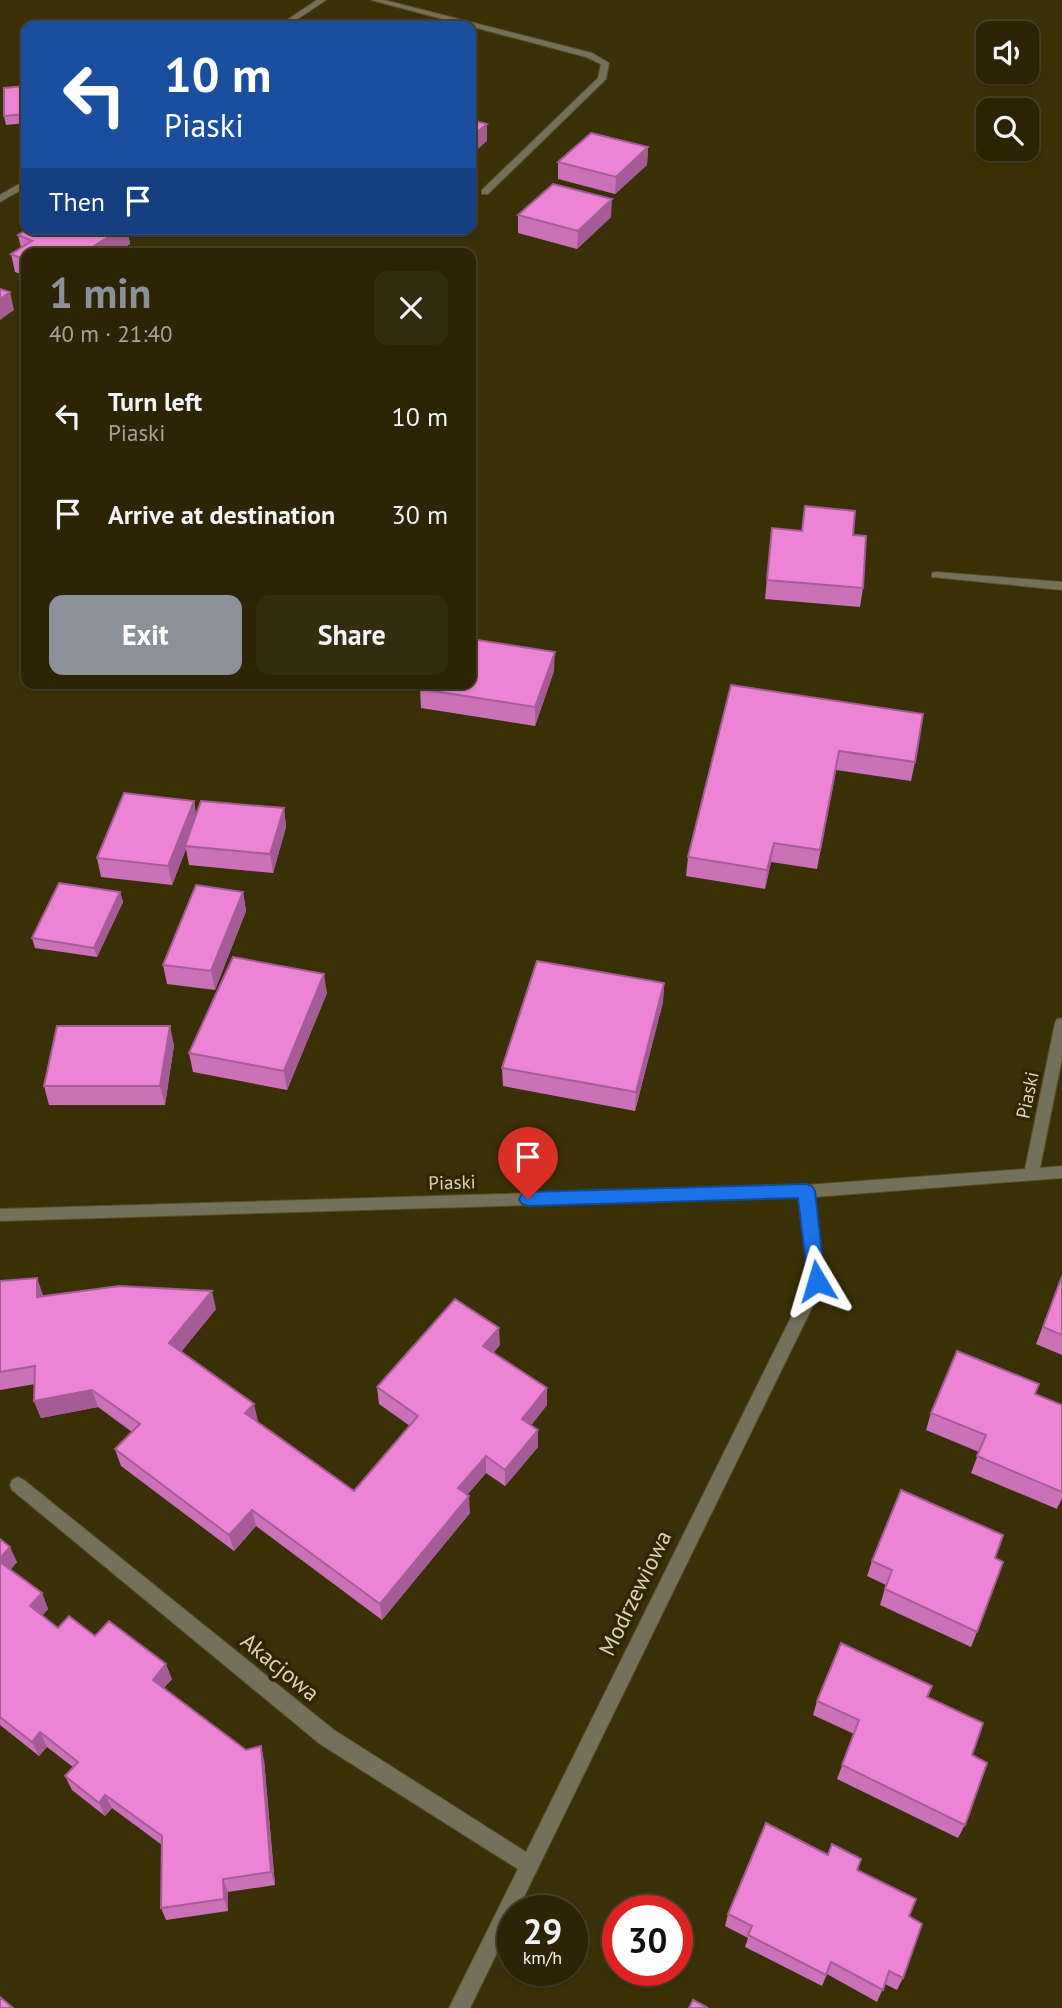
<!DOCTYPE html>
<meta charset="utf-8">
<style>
:root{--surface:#2c2405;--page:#342c0f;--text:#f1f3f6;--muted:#a6a49a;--line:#484127;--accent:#8c9099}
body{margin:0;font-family:"PT Sans",sans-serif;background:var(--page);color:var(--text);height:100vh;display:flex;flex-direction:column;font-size:26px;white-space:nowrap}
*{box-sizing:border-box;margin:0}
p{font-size:23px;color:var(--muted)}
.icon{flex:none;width:38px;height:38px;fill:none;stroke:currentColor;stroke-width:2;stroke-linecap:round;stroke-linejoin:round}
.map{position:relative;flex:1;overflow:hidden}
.details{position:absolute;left:21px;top:248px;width:455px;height:441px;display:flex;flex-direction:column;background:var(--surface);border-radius:14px;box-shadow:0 2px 5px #0004,0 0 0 2px var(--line)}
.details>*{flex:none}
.top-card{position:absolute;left:21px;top:21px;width:455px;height:214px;border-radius:14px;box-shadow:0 2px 5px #0004,0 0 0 2px var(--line);background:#1a4fa0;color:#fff;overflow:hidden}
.fabs{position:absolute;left:976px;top:21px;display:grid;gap:14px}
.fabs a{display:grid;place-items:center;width:63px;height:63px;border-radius:14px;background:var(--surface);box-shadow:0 2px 5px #0004,0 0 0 2px var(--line);font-size:35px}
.speed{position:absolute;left:497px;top:1895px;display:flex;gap:14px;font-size:35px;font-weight:700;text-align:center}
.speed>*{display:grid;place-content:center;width:91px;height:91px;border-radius:50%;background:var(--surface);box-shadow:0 2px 5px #0004,0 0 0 2px var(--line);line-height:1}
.speed small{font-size:18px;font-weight:400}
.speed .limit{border:10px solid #d22;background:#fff;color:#111}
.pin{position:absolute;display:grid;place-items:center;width:60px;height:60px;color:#fff;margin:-72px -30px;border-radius:50% 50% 50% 0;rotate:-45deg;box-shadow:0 0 7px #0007}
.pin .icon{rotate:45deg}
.me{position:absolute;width:77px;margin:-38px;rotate:353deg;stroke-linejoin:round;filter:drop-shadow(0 0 5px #0008)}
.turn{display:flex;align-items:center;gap:24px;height:147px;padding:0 28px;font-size:32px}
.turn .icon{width:91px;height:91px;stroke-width:2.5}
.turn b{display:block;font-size:49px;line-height:60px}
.then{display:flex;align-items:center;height:66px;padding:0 28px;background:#0003;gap:14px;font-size:26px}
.round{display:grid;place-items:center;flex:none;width:74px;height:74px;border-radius:14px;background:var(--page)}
.headline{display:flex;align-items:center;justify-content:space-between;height:119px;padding:0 28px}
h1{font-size:42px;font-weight:600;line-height:52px;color:var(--accent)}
.cta{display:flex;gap:14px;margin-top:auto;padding:14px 28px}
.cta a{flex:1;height:80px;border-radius:14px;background:var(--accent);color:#fff;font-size:28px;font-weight:600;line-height:80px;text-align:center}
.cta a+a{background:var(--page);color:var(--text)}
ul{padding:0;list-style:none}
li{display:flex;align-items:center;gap:21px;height:98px;padding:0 28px}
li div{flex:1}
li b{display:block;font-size:26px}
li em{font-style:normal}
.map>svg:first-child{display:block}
</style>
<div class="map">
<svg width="1062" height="2008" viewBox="0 0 1062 2008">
<rect width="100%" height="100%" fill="#3a3007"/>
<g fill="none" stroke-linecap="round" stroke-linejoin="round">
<g stroke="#574e27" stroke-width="2">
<path id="street" d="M 317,0 L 326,0 L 287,26 L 278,26 Z
M 371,0 L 384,0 L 592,53 L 609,63 L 606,79 L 488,194 L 482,194 L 482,190 L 598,78 L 601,64 L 586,57 Z
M 26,180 L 26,187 L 0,202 L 0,195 Z
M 936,572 L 1062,582 L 1062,590 L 932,577 L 932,573 Z
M 1062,1018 L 1062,1058 L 1040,1168 L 1062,1166 L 1062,1178 L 814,1197 L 825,1281 L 517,1911 L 513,1911 L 513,1920 L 470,2008 L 449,2008 L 518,1869 L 320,1744 L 12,1490 L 10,1485 L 12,1480 L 18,1477 L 24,1480 L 334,1730 L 526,1852 L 809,1281 L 799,1197 L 0,1221 L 0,1209 L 806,1185 L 1025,1169 L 1055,1023 L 1057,1019 Z"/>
</g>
<use href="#street" fill="#75705a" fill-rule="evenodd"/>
</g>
<path fill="#cb71b7" d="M 26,86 L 26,123 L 6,125 L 4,116 Z
M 648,147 L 647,165 L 615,194 L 558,179 L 558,162 Z
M 518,215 L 611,217 L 577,249 L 518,233 Z
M 28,229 L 127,229 L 130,244 L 113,254 L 26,254 L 26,276 L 15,272 L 11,254 L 21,248 L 18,235 Z
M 772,528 L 853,535 L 863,588 L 860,607 L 765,599 Z
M 554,671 L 535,726 L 421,708 L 420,689 Z
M 731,685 L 915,762 L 911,781 L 836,770 L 817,869 L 771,862 L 765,889 L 686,876 L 688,857 Z
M 194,801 L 196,815 L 284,808 L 286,827 L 273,873 L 189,865 L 186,849 L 172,885 L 101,877 L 97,858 Z
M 120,892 L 123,902 L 97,957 L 35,948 L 32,938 Z
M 243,892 L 246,911 L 215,990 L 167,984 L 163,965 Z
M 664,983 L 663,1002 L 635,1111 L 503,1086 L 502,1068 Z
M 327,993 L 287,1090 L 193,1072 L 189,1053 Z
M 174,1045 L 165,1105 L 49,1105 L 44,1086 Z
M 1062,1276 L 1062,1355 L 1036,1344 Z
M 37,1278 L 43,1297 L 216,1309 L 181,1352 L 258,1421 L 257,1422 L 354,1491 L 410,1426 L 379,1404 L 377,1387 L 500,1345 L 493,1353 L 547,1388 L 547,1405 L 531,1425 L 538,1430 L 538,1447 L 505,1486 L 486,1473 L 467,1495 L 470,1513 L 382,1620 L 256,1526 L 234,1551 L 121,1466 L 115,1449 L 132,1432 L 98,1407 L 41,1418 L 34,1401 L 35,1384 L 0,1390 L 0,1281 Z
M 1035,1394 L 1062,1405 L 1062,1498 L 1057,1509 L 971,1473 L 979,1452 L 926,1430 L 931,1413 Z
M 0,1539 L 17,1562 L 10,1570 L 42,1593 L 48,1609 L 42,1616 L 58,1628 L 95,1636 L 172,1679 L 164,1688 L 246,1750 L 264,1760 L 275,1885 L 228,1892 L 228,1911 L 166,1920 L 161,1908 L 162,1845 L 112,1808 L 105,1816 L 72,1790 L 65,1776 L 73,1767 L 47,1747 L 39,1756 L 0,1725 Z
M 995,1558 L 977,1632 L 971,1647 L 880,1605 L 886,1585 L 867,1576 L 872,1561 Z
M 932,1686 L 928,1697 L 972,1755 L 965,1825 L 958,1838 L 837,1779 L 854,1734 L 813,1715 L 817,1701 Z
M 857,1870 L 909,1916 L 903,1978 L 897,1990 L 885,1984 L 877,2002 L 827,1974 L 822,1986 L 745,1947 L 748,1938 L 725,1926 L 728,1914 Z"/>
<path fill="#a55c95" d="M 487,124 L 487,141 L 471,155 L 471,137 Z
M 648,147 L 647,165 L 615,194 L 616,177 Z
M 612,199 L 611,217 L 577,249 L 578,231 Z
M 121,229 L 127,229 L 130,244 L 113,254 L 81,254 Z
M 10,292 L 14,310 L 0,320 L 0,299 Z
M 555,652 L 554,671 L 535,726 L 535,707 Z
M 194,801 L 197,820 L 185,846 L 186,849 L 172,885 L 168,866 Z
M 284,808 L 286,827 L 273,873 L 270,854 Z
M 774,843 L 771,862 L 765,889 L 767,870 Z
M 120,892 L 123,902 L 97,957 L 94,948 Z
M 243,892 L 246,911 L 215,990 L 211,971 Z
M 324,974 L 327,993 L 287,1090 L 284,1071 Z
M 664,983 L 663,1002 L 635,1111 L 636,1092 Z
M 170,1026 L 174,1045 L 165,1105 L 160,1086 Z
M 37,1278 L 43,1295 L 43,1315 L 37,1297 Z
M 212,1291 L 216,1309 L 173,1361 L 169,1343 Z
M 499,1328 L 500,1345 L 484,1364 L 483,1346 Z
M 547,1388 L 547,1405 L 523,1436 L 522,1419 Z
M 92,1390 L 98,1407 L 41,1418 L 34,1401 Z
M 254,1404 L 258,1421 L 249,1430 L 245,1413 Z
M 538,1430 L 538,1447 L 505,1486 L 505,1470 Z
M 486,1456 L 486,1473 L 459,1504 L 458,1488 Z
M 469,1496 L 470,1513 L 382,1620 L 380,1604 Z
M 252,1510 L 256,1526 L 234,1551 L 229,1535 Z
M 10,1547 L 17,1562 L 5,1576 L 0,1566 L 0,1558 Z
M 42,1593 L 48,1609 L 37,1622 L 30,1606 Z
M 166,1664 L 172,1679 L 158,1694 L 153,1680 Z
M 40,1732 L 47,1747 L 39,1756 L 32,1742 Z
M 261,1746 L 264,1760 L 275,1885 L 271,1872 Z
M 105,1795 L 112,1808 L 105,1816 L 99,1803 Z
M 223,1879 L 228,1892 L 228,1911 L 224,1899 Z"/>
<path fill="#ec83d5" stroke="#a55c95" stroke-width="2" d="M 26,86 L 26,114 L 4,116 L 4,88 Z
M 471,120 L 487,124 L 471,137 Z
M 591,133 L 648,147 L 616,177 L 558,162 Z
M 553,184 L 612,199 L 578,231 L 518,215 Z
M 28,229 L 121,229 L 81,254 L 26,254 L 26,260 L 11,254 L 32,241 L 18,235 Z
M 0,289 L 10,292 L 0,299 Z
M 805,506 L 855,511 L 853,535 L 866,536 L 863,588 L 767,580 L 772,528 L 802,531 Z
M 471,639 L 555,652 L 535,707 L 420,689 L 422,684 L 471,684 Z
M 731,685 L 923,714 L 915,762 L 839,751 L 820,850 L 774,843 L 767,870 L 688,857 Z
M 124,793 L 194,801 L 168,866 L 97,858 Z
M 201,801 L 284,808 L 270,854 L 185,846 Z
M 59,883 L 120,892 L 94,948 L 32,938 Z
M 196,885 L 243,892 L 211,971 L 163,965 Z
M 233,957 L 324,974 L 284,1071 L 189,1053 Z
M 537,961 L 664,983 L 636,1092 L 502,1068 Z
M 57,1026 L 170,1026 L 160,1086 L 44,1086 Z
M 1062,1276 L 1062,1335 L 1043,1327 Z
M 37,1278 L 37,1297 L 119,1286 L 212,1291 L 169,1343 L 254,1404 L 245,1413 L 354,1491 L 418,1416 L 377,1387 L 455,1299 L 499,1328 L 483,1346 L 547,1388 L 522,1419 L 538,1430 L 505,1470 L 486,1456 L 458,1488 L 469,1496 L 380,1604 L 252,1510 L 229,1535 L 115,1449 L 140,1424 L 92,1390 L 34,1401 L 35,1366 L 0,1372 L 0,1281 Z
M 957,1351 L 1039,1384 L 1035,1394 L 1062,1405 L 1062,1492 L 977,1456 L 986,1435 L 931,1413 Z
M 901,1490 L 1003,1535 L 995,1558 L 1003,1562 L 977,1632 L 885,1589 L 892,1570 L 872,1561 Z
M 0,1539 L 10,1547 L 0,1558 Z
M 0,1562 L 42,1593 L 30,1606 L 58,1628 L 69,1616 L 95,1636 L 109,1621 L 166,1664 L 153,1680 L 246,1750 L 261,1746 L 271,1872 L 223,1879 L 224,1899 L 161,1908 L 162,1836 L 105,1795 L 99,1803 L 65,1776 L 78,1762 L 40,1732 L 32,1742 L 0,1717 Z
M 841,1643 L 932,1686 L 927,1697 L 983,1723 L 972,1755 L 987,1763 L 965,1825 L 842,1765 L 859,1720 L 817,1701 Z
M 766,1823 L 828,1855 L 832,1844 L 861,1859 L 857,1870 L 916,1899 L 909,1916 L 922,1924 L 903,1978 L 889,1971 L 883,1990 L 831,1962 L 826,1975 L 748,1935 L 752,1926 L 728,1914 Z
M 0,1997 L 13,2008 L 0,2008 Z
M 693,2000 L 708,2008 L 689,2008 Z"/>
<path fill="#1a73e8" stroke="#114b97" stroke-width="2" d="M 806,1184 L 812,1186 L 815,1191 L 825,1281 L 823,1286 L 817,1289 L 810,1286 L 808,1281 L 798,1198 L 528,1206 L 522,1204 L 519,1199 L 522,1194 L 528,1192 Z"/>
<g text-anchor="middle" stroke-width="7" stroke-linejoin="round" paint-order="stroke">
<g font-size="19" fill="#dbd4b9" stroke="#302600">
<text transform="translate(1027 1095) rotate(-78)" y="7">Piaski</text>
<text transform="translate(452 1182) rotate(-2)" y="7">Piaski</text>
</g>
<g font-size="23" fill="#dbd4b9" stroke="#302600">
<text transform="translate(635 1593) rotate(-64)" y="8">Modrzewiowa</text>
<text transform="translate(280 1667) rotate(39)" y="8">Akacjowa</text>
</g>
</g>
</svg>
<div class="fabs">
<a><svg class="icon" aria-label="sound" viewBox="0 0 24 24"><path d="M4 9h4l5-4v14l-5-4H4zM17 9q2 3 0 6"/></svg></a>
<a><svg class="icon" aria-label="search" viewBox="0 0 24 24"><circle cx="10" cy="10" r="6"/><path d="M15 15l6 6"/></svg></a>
</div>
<div class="speed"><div>29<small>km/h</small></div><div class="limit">30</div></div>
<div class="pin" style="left:528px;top:1199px;background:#d93025"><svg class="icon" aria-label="arrive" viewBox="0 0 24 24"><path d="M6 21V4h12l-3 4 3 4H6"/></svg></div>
<svg class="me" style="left:817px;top:1281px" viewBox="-20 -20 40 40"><path d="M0-17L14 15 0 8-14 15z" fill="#1a73e8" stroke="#fff" stroke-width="4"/></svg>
<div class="top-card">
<div class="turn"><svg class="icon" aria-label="left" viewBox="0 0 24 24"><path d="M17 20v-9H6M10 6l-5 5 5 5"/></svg><div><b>10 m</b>Piaski</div></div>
<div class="then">Then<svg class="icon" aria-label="arrive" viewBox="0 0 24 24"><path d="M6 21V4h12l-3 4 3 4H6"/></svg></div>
</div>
<section class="details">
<div class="headline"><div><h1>1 min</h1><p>40 m · 21:40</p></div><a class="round"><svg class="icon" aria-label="close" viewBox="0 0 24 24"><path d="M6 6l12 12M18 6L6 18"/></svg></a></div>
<ul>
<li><svg class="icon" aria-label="left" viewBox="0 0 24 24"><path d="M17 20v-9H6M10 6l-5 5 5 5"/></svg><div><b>Turn left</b><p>Piaski</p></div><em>10 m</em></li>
<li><svg class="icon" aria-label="arrive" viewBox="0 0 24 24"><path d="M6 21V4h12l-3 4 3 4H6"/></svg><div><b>Arrive at destination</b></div><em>30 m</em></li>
</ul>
<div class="cta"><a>Exit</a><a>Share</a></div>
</section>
</div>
